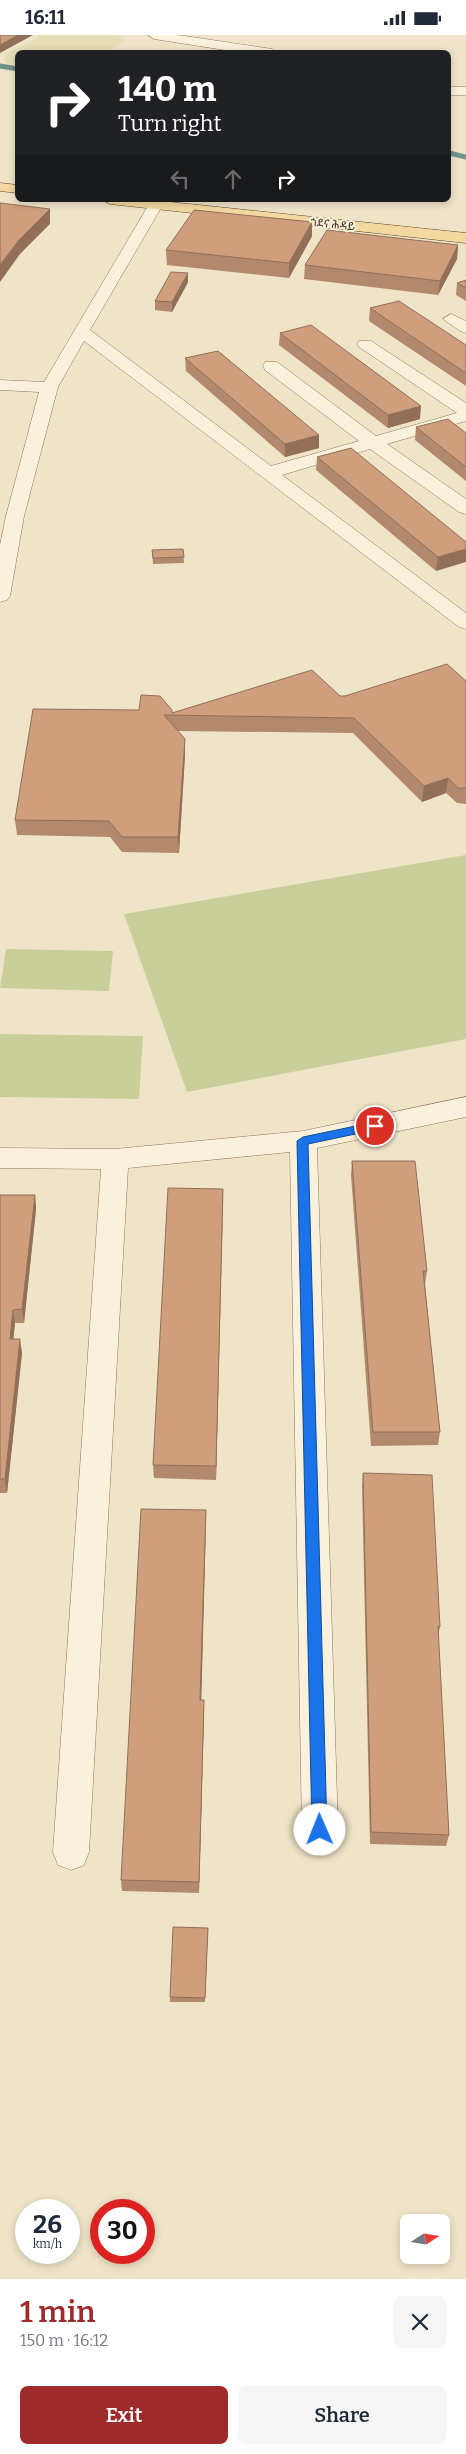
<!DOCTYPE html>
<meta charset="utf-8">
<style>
:root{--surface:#fff;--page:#f6f6f7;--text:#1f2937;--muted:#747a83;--accent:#9e2a2b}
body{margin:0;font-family:Bitter,"Noto Sans Ethiopic",serif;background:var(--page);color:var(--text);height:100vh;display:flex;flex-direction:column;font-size:19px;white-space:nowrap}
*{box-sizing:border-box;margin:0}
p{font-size:16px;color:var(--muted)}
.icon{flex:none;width:28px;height:28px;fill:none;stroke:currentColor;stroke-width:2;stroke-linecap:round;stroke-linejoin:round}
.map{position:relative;height:2244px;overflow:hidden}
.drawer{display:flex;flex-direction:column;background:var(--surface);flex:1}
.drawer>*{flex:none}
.banner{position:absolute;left:15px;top:15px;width:436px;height:152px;border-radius:8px;box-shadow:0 2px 8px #0003;background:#202124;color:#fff;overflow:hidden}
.needle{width:32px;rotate:78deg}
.tools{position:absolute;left:400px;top:2179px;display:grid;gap:10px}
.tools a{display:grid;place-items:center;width:50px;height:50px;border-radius:8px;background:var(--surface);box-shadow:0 2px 8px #0003;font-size:25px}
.speed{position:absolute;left:15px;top:2164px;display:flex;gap:10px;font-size:25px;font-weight:700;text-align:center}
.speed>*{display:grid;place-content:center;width:65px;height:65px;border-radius:50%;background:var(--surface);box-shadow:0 2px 8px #0003;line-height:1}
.speed small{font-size:12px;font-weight:400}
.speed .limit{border:8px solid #d22;background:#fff;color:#111}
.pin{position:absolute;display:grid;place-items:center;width:42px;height:42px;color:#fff;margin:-21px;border:2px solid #fff;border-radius:50%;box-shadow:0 1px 5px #0007}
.me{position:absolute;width:55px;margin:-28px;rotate:359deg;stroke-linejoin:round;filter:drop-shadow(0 0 4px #0008)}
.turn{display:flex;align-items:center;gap:18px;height:105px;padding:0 20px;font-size:22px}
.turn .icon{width:65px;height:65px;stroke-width:2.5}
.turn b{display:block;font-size:35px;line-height:42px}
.lanes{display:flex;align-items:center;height:48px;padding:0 20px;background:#0003;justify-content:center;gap:25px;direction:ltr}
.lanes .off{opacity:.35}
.round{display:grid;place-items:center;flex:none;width:52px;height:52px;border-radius:8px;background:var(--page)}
.headline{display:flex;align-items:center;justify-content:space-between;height:85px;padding:0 20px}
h1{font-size:30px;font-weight:600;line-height:38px;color:var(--accent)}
.button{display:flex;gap:10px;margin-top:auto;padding:10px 20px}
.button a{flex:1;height:58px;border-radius:8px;background:var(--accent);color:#fff;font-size:20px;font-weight:600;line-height:58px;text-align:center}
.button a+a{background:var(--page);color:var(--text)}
.status{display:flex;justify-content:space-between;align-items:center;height:35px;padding:0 25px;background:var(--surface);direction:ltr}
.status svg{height:14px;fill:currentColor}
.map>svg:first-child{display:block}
</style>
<div class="status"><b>16:11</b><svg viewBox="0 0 49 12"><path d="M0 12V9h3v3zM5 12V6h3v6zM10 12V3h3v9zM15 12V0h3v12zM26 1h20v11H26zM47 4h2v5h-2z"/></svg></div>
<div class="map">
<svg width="466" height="2244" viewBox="0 0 466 2244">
<rect width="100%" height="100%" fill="#f0e4c8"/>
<path fill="#e6deb5" d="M 33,0 L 118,0 L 125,5 L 108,17 L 18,18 L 17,32 L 6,30 L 3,20 L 36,4 L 37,1 Z"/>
<path fill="#c9cf9b" d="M 466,820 L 466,1004 L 187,1057 L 124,879 Z
M 6,914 L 113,916 L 109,956 L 0,953 Z
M 0,999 L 143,1001 L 139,1064 L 0,1062 Z"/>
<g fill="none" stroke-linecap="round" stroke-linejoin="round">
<path stroke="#6f938a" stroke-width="5" d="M 0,31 L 18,34
M 449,118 L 466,122"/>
<g stroke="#8d765c" stroke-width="1">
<path id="minor" d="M 148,0 L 178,0 L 272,14 L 278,18 L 244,18 L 154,4 Z
M 449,52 L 466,52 L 466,60 L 449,60 Z
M 155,167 L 162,171 L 90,295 L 271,431 L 359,406 L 265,335 L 263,331 L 265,327 L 277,327 L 376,401 L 457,378 L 359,312 L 357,309 L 359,306 L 371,306 L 466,368 L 466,386 L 387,409 L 466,464 L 466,479 L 459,477 L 370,414 L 282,440 L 466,578 L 466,594 L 459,592 L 84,306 L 58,352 L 24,481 L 10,561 L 7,565 L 0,567 L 0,510 L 6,481 L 39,357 L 0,355 L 0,345 L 44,347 L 148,171 Z
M 451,279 L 466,286 L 466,298 L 460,296 L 443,284 Z
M 466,1062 L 466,1082 L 317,1113 L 338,1795 L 333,1808 L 320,1813 L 307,1808 L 302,1795 L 290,1117 L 128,1133 L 89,1817 L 84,1830 L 71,1835 L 58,1830 L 53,1817 L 101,1134 L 0,1133 L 0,1113 L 115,1114 L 303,1096 Z"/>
</g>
<g stroke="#5b4430" stroke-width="1">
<path id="major" d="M 0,148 L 18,150 L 18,158 L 0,156 Z
M 103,165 L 151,165 L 466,198 L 466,208 L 110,169 Z"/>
</g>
<use href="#minor" fill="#faf1dc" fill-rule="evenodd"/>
<use href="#major" fill="#f3d9a0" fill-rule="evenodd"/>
</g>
<path fill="#b2896c" d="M 312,201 L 289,243 L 167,230 L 166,215 Z
M 458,210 L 457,224 L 438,260 L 304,244 L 305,230 Z
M 466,245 L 466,266 L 456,260 L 457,248 Z
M 188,247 L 172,277 L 155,275 L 155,266 Z
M 370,273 L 466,310 L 466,351 L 369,286 Z
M 280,298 L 420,384 L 388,393 L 279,310 Z
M 185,323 L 319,400 L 319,413 L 285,422 L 186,336 Z
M 416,392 L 466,398 L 466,446 L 415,405 Z
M 317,422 L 466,507 L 436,536 L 316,435 Z
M 183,514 L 184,528 L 153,529 L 152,515 Z
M 466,646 L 466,769 L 457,768 L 446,758 L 422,767 L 353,698 L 178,696 L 185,704 L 185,720 L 179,818 L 122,817 L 110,802 L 17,800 L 15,785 L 33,674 L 172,678 L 345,661 Z
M 352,1126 L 427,1236 L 425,1250 L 440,1397 L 438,1410 L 371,1411 L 351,1140 Z
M 223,1154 L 216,1445 L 154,1443 L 153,1430 Z
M 0,1160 L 35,1160 L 36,1174 L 24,1288 L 15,1288 L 13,1304 L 22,1318 L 7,1458 L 0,1458 Z
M 363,1438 L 440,1592 L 438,1602 L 449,1800 L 446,1811 L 370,1809 L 362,1451 Z
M 206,1475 L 201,1665 L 204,1677 L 199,1858 L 122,1856 L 121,1845 Z
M 208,1893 L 205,1967 L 170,1967 L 170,1962 Z"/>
<path fill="#916f58" d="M 18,0 L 33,0 L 0,18 L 0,10 Z
M 50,174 L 50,189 L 20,219 L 0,247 L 0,230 L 19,205 Z
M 312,187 L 312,201 L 289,243 L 289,228 Z
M 458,210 L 457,224 L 438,260 L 440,246 Z
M 188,238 L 188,247 L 172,277 L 172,267 Z
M 421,371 L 420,384 L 388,393 L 388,380 Z
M 319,400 L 319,413 L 285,422 L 285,409 Z
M 466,514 L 466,527 L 436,536 L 438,522 Z
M 185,704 L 185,720 L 179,818 L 178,802 Z
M 448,743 L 446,758 L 422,767 L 424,751 Z
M 223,1154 L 223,1168 L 216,1445 L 216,1431 Z
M 35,1160 L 36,1174 L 24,1288 L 22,1274 Z
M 13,1275 L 15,1288 L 12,1318 L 10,1304 Z
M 20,1304 L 22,1318 L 7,1458 L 5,1444 Z
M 206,1475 L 206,1488 L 201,1677 L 200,1665 Z
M 204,1665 L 204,1677 L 199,1858 L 199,1847 Z"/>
<path fill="#cf9f7d" stroke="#916f58" d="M 0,0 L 18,0 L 0,10 Z
M 0,168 L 50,174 L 19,205 L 0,230 Z
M 194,175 L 312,187 L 289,228 L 166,215 Z
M 327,195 L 458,210 L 440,246 L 305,230 Z
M 171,237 L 188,238 L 172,267 L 155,266 Z
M 466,245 L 466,253 L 457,248 Z
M 399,266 L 466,310 L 466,338 L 370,273 Z
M 311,290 L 421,371 L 388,380 L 280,298 Z
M 218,316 L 319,400 L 285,409 L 185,323 Z
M 448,384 L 466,398 L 466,432 L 416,392 Z
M 351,413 L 466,507 L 466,514 L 438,522 L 317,422 Z
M 183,514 L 184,522 L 153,523 L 152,515 Z
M 447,629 L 466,646 L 466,753 L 458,753 L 448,743 L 424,751 L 354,683 L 164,680 L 185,704 L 178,802 L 122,802 L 109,786 L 15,785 L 33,674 L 139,675 L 141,660 L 160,661 L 172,675 L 172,678 L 312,635 L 340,661 L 345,661 Z
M 352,1126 L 415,1126 L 427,1236 L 423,1236 L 440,1397 L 373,1397 Z
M 168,1153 L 223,1154 L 216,1431 L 153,1430 Z
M 0,1160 L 35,1160 L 22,1274 L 13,1275 L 10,1304 L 20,1304 L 5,1444 L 0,1444 Z
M 363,1438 L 432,1440 L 440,1592 L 438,1591 L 449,1800 L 371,1797 Z
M 141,1474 L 206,1475 L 200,1665 L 204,1665 L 199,1847 L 121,1845 Z
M 173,1892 L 208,1893 L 205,1963 L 170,1962 Z"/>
<path fill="#1a73e8" stroke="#114b97" d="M 375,1087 L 381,1091 L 379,1094 L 308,1109 L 327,1795 L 325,1800 L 320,1803 L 314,1800 L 312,1795 L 297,1106 L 303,1102 Z"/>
<g text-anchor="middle" stroke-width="4" stroke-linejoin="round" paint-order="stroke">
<g font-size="11" fill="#3d2e20" stroke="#f7eed8">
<text transform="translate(333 189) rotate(6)" y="4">ጎደና ሕዳይ</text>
</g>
</g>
</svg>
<div class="tools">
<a><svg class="needle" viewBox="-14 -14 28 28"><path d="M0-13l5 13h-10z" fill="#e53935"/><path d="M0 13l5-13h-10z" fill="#747a83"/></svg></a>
</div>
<div class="speed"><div>26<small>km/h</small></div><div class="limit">30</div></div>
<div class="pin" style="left:375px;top:1091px;background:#d93025"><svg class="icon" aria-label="arrive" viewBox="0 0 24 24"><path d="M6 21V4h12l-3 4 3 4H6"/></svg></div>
<svg class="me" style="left:320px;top:1795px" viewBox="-20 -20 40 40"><circle r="19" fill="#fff"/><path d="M0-13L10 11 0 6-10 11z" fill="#1a73e8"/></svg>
<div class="banner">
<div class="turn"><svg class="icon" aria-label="right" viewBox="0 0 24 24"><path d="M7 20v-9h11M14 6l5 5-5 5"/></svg><div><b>140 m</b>Turn right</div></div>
<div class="lanes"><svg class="icon off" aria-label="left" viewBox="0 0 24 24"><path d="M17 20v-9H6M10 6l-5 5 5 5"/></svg><svg class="icon off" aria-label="ahead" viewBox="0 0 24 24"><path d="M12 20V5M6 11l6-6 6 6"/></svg><svg class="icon" aria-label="right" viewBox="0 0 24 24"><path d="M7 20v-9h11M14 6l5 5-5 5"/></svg></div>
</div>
</div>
<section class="drawer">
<div class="headline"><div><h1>1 min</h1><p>150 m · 16:12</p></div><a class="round"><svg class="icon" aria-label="close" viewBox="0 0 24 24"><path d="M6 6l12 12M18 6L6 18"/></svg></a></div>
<div class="button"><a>Exit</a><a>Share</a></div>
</section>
